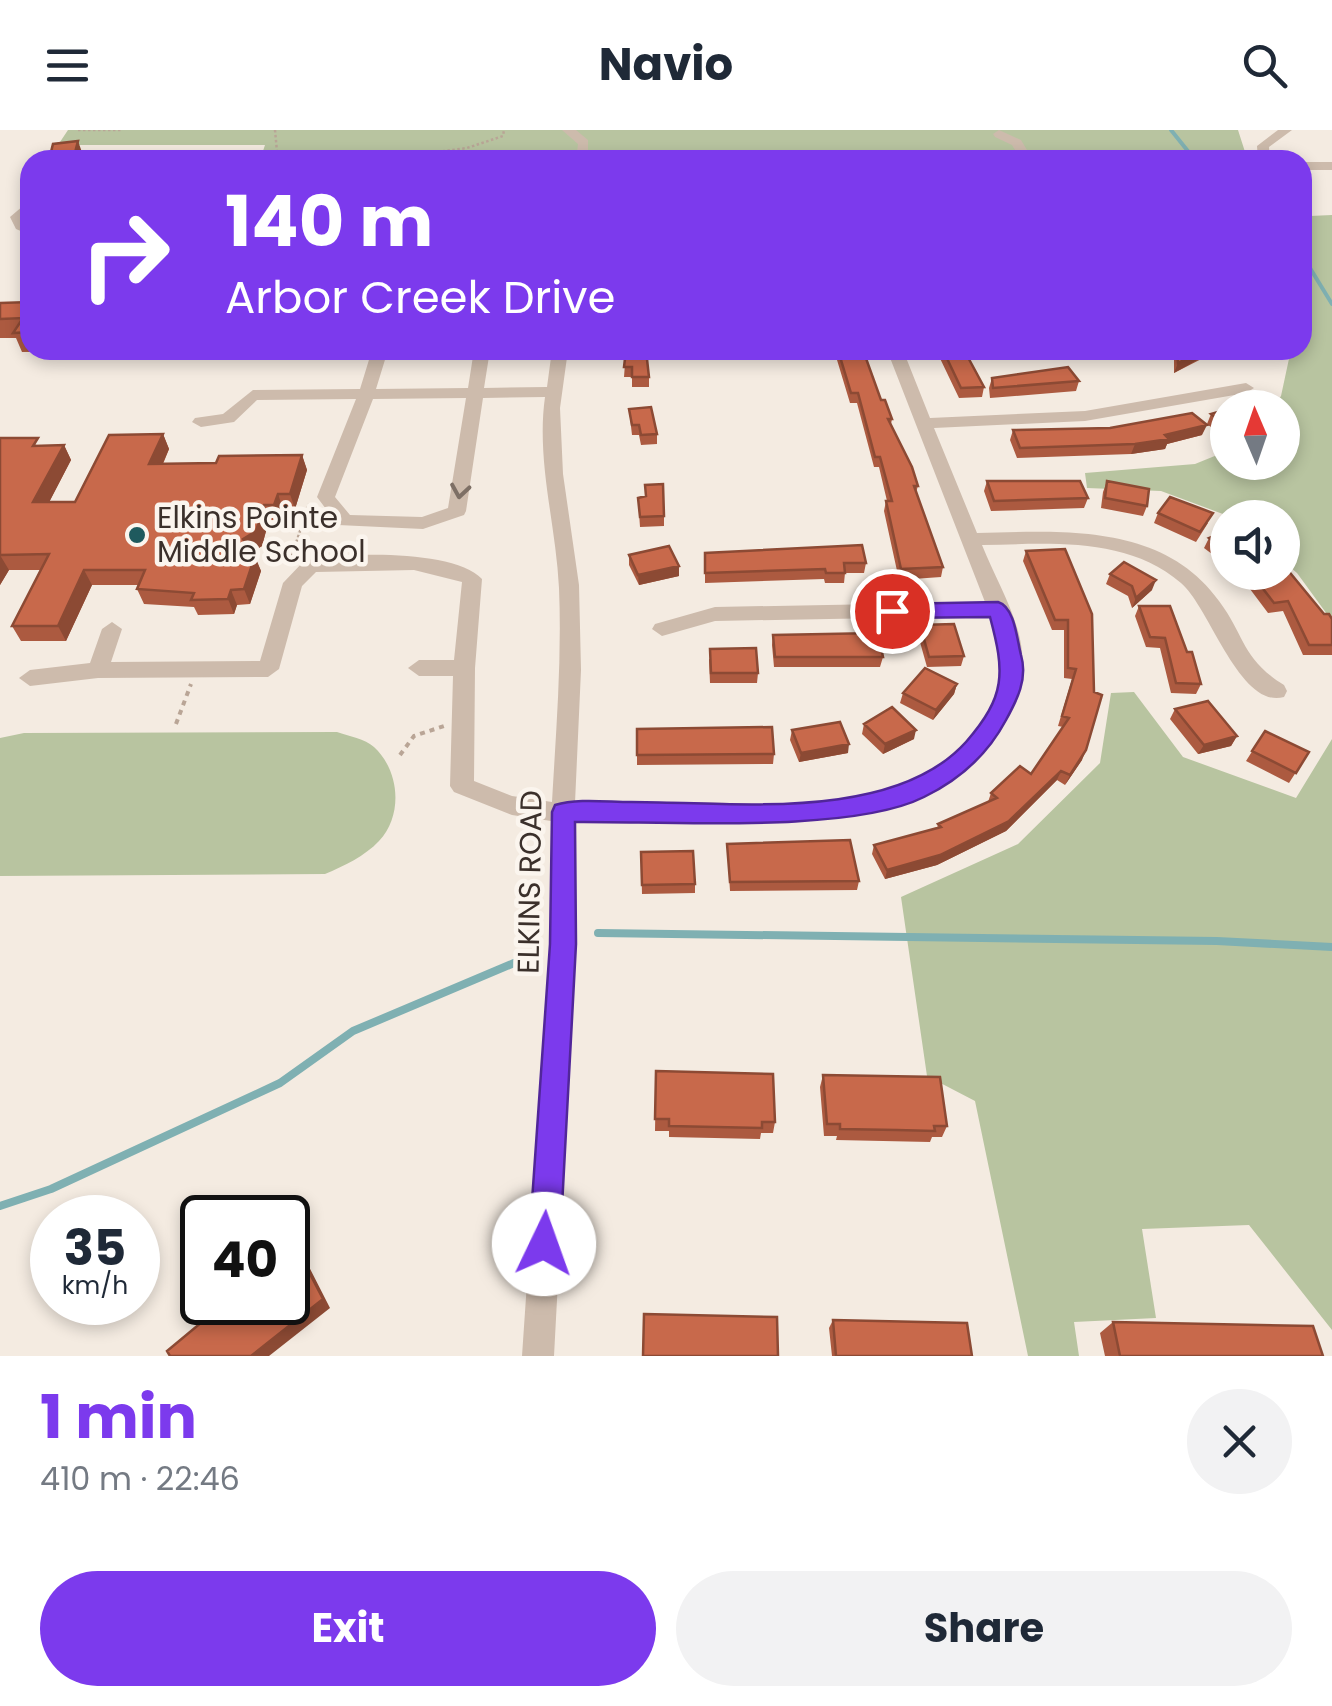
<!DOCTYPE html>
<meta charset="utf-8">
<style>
:root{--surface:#fff;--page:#f2f2f3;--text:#1f2937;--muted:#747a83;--accent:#7c3aed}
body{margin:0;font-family:Poppins,sans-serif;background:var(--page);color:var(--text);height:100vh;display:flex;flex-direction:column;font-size:38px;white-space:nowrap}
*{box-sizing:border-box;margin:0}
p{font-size:32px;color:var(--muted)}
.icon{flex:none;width:55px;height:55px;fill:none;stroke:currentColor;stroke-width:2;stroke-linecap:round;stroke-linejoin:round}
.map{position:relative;height:1226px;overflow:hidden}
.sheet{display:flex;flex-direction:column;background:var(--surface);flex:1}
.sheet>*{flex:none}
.banner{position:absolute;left:20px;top:20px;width:1292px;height:210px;border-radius:30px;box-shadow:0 5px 15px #0003;background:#7c3aed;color:#fff;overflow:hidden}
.needle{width:65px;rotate:358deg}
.tools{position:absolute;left:1210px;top:260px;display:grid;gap:20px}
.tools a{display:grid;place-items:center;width:90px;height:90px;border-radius:50%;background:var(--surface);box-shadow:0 5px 15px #0003;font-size:50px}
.speed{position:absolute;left:30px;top:1065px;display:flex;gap:20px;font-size:50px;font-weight:700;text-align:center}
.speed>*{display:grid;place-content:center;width:130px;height:130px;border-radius:50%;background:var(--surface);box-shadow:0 5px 15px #0003;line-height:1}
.speed small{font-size:25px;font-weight:400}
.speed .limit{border:5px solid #111;border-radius:15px;background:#fff;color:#111}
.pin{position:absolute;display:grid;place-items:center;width:85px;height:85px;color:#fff;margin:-42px;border:5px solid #fff;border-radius:50%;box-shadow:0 2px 10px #0007}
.me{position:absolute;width:110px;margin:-55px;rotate:3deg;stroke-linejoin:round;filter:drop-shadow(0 0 8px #0008)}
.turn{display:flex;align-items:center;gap:35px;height:210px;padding:0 40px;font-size:45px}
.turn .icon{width:130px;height:130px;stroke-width:2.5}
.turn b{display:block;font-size:70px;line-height:85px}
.round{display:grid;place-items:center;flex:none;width:105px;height:105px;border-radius:52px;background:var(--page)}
.overview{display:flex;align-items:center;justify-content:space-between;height:170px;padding:0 40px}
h1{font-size:60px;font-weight:700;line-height:75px;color:var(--accent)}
.action{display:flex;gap:20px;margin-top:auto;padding:20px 40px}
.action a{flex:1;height:115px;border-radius:60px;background:var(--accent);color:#fff;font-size:40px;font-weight:700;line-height:115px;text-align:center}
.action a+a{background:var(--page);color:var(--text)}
header{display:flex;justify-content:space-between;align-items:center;height:130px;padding:0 40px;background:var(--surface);font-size:45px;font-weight:700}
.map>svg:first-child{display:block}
</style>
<header><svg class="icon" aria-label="menu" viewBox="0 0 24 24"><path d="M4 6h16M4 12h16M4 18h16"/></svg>Navio<svg class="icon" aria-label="search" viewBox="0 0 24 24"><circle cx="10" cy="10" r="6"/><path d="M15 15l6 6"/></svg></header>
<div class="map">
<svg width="1332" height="1226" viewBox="0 0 1332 1226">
<rect width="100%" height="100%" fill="#f4ebe1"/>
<path fill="#b8c4a0" d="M 68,0 L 1238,0 L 1246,25 L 1038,30 L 260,30 L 265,15 L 58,15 Z
M 1303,79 L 1310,86 L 1332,85 L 1332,491 L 1297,443 L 1283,431 L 1282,388 L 1231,387 L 1161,361 L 1087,358 L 1085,343 L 1195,334 L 1227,321 L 1228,332 L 1282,332 L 1282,278 L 1273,277 L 1281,266 L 1290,224 L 1285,220 L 1302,220 Z
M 1134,562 L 1183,627 L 1296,668 L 1332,609 L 1332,1200 L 1249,1095 L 1142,1099 L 1156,1188 L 1074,1192 L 1079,1226 L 1028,1226 L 975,971 L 927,946 L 901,767 L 1018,714 L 1100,633 L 1111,563 Z
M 337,602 C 349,606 365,609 374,617 C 399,640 404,684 379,711 C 365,726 344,736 325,744 L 0,746 L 0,608 L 24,603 Z"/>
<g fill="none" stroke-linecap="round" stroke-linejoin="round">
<path stroke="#7fb0b2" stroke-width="4" d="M 1171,0 L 1195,30
M 1302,125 L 1332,174"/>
<path stroke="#7fb0b2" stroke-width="8" d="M 598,803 L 1217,811 L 1332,817
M 0,1076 L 51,1059 L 280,953 L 353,901 L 514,833"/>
<path stroke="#b9a596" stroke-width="2.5" stroke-dasharray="2.5 2.5" stroke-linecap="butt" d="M 78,0 L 122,0
M 275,0 L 277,22 L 285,28 L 306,30
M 378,30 L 467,18 L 503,6 L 504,0
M 290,431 L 309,374"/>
<path stroke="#b9a596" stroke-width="4" stroke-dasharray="5 5" stroke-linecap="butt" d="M 176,594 L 191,554
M 400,625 L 414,606 L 444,596"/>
<path fill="#cdbbac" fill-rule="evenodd" d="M 562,0 L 576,0 L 588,10 L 588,30 L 576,30 L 578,14 Z
M 999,0 L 1021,10 L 1033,30 L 1021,30 L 1012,15 L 995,7 L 993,4 Z
M 1278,0 L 1292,0 L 1269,17 L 1270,30 L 1258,30 L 1257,16 Z
M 1302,32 L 1332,32 L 1332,40 L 1302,40 Z
M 30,70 L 30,82 L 24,88 L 30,95 L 30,105 L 16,99 L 10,87 Z
M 372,220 L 388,220 L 376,259 L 468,258 L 474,220 L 490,220 L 484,258 L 547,257 L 552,220 L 568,220 L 560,278 L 563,344 L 579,455 L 581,540 L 575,673 C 611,674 647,671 682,672 C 754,672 843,684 910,653 C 935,641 957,621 975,601 C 1004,567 1006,526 990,486 L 715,491 L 662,506 L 652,499 L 655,494 L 715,477 L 985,472 L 887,220 L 903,220 L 930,288 L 1085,281 L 1246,253 L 1254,258 L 1246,263 L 1085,291 L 934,298 L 977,403 C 1063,401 1163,393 1219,471 C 1246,507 1241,528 1284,555 L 1287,561 L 1284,567 C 1240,580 1209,476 1181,453 C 1126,406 1049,414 982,415 C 995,448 1019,487 1022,522 C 1024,560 1010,592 985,620 C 908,705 787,691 682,691 C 646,690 611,693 575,692 L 576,814 L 554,1226 L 522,1226 L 550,814 L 551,691 L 512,685 L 454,662 L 450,656 L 453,546 L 419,546 L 408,538 L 419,530 L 454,530 L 462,452 L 414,440 L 316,442 L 302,456 L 279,539 L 268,547 L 98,548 L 30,556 L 19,548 L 30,540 L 90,533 L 102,499 L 112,492 L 122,499 L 111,532 L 260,531 L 283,453 L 304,431 C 342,422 454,419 482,449 L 475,538 L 474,651 L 512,666 L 552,672 C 556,601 562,529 559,458 C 556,394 536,331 545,267 L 483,268 L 466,381 L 464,385 L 423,399 L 338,395 L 317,367 L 356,269 L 257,270 L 234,292 L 201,297 L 192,292 L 195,288 L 223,284 L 253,260 L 360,259 ZM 466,268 L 448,378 L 422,387 L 350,385 L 335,367 L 373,269 Z"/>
</g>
<path fill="#ac5a40" d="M 30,172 L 30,220 L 238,220 L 22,222 L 16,208 L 0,208 L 0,173 Z
M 626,220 L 649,247 L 649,257 L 632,257 L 632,247 L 624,247 Z
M 834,220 L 863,220 L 881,270 L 892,289 L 891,294 L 918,356 L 916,362 L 943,437 L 941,447 L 899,450 L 884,381 L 886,371 L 887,371 L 879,337 L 874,337 L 857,273 L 850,273 Z
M 936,220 L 964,220 L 984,257 L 982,267 L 959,268 Z
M 1174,220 L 1230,220 L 1215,222 L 1174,243 Z
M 992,248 L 1079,251 L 1076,261 L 990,268 L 989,258 Z
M 629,279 L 657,304 L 657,314 L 641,315 L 639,305 L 632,305 Z
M 1228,279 L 1228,307 L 1225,308 L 1207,294 L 1211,284 Z
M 1013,300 L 1202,305 L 1167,314 L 1165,319 L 1131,324 L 1017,328 L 1010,310 Z
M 163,304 L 169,319 L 163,334 L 216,333 L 302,325 L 307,340 L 295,379 L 283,379 L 279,390 L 269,390 L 262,416 L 252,422 L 261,441 L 250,474 L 237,475 L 234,484 L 198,485 L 194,477 L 144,474 L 137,459 L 139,455 L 92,455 L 66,511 L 21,511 L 12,496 L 41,440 L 9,440 L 0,455 L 0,308 L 42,316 L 64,315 L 71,330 L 49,372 L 75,372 Z
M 987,351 L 1088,368 L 1084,378 L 991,381 L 984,361 Z
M 1107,351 L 1147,376 L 1143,386 L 1101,378 L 1103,362 Z
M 645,355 L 664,386 L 664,396 L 640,397 L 638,368 L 645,367 Z
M 1158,383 L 1208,393 L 1196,412 L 1154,393 Z
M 1228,400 L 1228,436 L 1204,418 L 1209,408 Z
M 1026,421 L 1092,484 L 1082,630 L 1065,655 L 1057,650 L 1006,701 L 937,735 L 885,749 L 872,724 L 874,715 L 937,698 L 938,694 L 988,672 L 991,663 L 1031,644 L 1063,597 L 1058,596 L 1072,549 L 1064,548 L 1064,500 L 1052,500 L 1023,431 Z
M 705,423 L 866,433 L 864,443 L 845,443 L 844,453 L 825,453 L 824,449 L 705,453 Z
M 629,425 L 679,436 L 679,446 L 639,455 L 629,435 Z
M 1235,442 L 1282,442 L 1324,484 L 1332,489 L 1332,525 L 1303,525 L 1283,481 L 1268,483 L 1241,447 Z
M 1110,444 L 1152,460 L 1132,478 L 1128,466 L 1106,454 Z
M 1139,476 L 1187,522 L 1201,554 L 1196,564 L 1171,563 L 1160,518 L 1146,517 L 1135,486 Z
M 920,495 L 964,526 L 961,536 L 927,537 L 918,505 Z
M 773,505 L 883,527 L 880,537 L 774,537 L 772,515 Z
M 709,529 L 758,543 L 757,553 L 710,553 Z
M 957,554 L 954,564 L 933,590 L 900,573 L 903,563 Z
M 1175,579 L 1237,606 L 1231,616 L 1198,624 L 1170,589 Z
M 864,594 L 914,609 L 883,624 L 862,604 Z
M 637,599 L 774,624 L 773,634 L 637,635 Z
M 792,600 L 848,623 L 799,632 L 790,610 Z
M 1265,601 L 1309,622 L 1289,653 L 1246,631 Z
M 727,714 L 859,751 L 857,760 L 730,761 Z
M 641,722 L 695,754 L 695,763 L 642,764 Z
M 656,941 L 775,992 L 773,1003 L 761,1003 L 760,1009 L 669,1007 L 669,1001 L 655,1001 Z
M 823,945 L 947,996 L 942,1007 L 932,1007 L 930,1012 L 836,1010 L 837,1006 L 824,1006 L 820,957 Z
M 833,1190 L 972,1226 L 832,1226 L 829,1198 Z
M 1113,1192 L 1323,1226 L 1105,1226 L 1100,1203 Z"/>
<path fill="#8c4a34" d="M 78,11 L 83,25 L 82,30 L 73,30 Z
M 1203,220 L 1215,220 L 1174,243 L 1178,233 Z
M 1207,295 L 1202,305 L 1167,314 L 1165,319 L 1131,324 L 1135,314 L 1165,305 Z
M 163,304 L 169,319 L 156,349 L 149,334 Z
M 64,315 L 71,330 L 41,388 L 33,372 Z
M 302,325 L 307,340 L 295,379 L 290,364 Z
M 278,364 L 283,379 L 279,390 L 274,375 Z
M 264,375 L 269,390 L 262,416 L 249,424 L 243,409 Z
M 0,425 L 9,440 L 0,455 Z
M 255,426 L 261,441 L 250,474 L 244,459 Z
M 679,436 L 679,446 L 639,455 L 638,445 Z
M 84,440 L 92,455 L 66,511 L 58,496 Z
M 1156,450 L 1152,460 L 1132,478 L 1136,468 Z
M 231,460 L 237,475 L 234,484 L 228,469 Z
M 957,554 L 954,564 L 933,590 L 936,580 Z
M 916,600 L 914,609 L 883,624 L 885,614 Z
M 1237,606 L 1231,616 L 1198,624 L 1204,615 Z
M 849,614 L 848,623 L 799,632 L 801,623 Z
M 1086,620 L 1082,630 L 1065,655 L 1070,645 Z
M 1061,641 L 1057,650 L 1006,701 L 937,735 L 885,749 L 887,740 Z
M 295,1115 L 303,1125 L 330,1178 L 269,1226 L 251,1226 Z"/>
<path fill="#c8694b" stroke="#8c4a34" stroke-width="2.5" d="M 78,11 L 73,30 L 49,30 L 53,14 Z
M 30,172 L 30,202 L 13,203 L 23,188 L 0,189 L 0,173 Z
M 626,220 L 646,220 L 649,247 L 632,247 L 632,237 L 624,237 Z
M 838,220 L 863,220 L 881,270 L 885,270 L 892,289 L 888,289 L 912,337 L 918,356 L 914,356 L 943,437 L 901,439 L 886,371 L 892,371 L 880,327 L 875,327 L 858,263 L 851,263 Z
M 943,220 L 964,220 L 984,257 L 961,258 Z
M 1177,220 L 1203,220 L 1178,233 Z
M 1068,237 L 1079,251 L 993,258 L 992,248 Z
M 651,277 L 657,304 L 641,305 L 639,295 L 632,295 L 629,279 Z
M 1228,279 L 1228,297 L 1211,284 Z
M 1192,283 L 1207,295 L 1165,305 L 1169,309 L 1135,314 L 1020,318 L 1013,300 L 1110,298 Z
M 163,304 L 149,334 L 216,333 L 219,326 L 302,325 L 290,364 L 278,364 L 274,375 L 264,375 L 256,401 L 243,409 L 255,426 L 244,459 L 231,460 L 228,469 L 191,470 L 194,463 L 137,459 L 145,440 L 84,440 L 58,496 L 12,496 L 49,424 L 0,425 L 0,308 L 38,308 L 33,316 L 64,315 L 33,372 L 75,372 L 109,305 Z
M 987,351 L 1080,351 L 1088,368 L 994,371 Z
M 1107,351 L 1149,359 L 1147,376 L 1105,368 Z
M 663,354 L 664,386 L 640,387 L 638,368 L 646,366 L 645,355 Z
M 1170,367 L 1213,383 L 1200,402 L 1158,383 Z
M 1228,400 L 1228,422 L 1209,408 Z
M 862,415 L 866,433 L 844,433 L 845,443 L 826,443 L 825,439 L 705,443 L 705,423 Z
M 669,416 L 679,436 L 638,445 L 629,425 Z
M 1065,419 L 1092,484 L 1094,562 L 1102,565 L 1086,620 L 1070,645 L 1061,641 L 1009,691 L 940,725 L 887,740 L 874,715 L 941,697 L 938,694 L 997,668 L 991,663 L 1020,636 L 1031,644 L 1069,588 L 1062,586 L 1076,539 L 1068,538 L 1068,490 L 1055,490 L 1026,421 Z
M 1124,432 L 1156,450 L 1136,468 L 1132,456 L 1110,444 Z
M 1282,433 L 1324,484 L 1329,484 L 1332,489 L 1332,515 L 1309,515 L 1288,471 L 1274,473 L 1250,442 L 1282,442 Z
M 1139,476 L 1170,476 L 1187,522 L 1192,522 L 1201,554 L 1176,553 L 1165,508 L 1150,507 Z
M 954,494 L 964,526 L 929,527 L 920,495 Z
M 878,503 L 883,527 L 775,527 L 773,505 Z
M 756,518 L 758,543 L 711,543 L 710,519 Z
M 925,538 L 957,554 L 936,580 L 903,563 Z
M 1208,571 L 1237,606 L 1204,615 L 1175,579 Z
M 892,577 L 916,600 L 885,614 L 864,594 Z
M 840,592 L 849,614 L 801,623 L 792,600 Z
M 772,597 L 774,624 L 637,625 L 637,599 Z
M 1265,601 L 1309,622 L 1296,643 L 1252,621 Z
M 850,710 L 859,751 L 730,752 L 727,714 Z
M 693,721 L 695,754 L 642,755 L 641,722 Z
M 656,941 L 773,944 L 775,992 L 762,992 L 762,998 L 669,996 L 669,989 L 655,989 Z
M 823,945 L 940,947 L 947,996 L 934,996 L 935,1001 L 897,1000 L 840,999 L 840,994 L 827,994 Z
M 295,1115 L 323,1169 L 251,1226 L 170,1226 L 167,1221 L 226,1172 L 288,1172 L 288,1122 Z
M 644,1184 L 777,1187 L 778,1226 L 643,1226 Z
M 833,1190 L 967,1193 L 972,1226 L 836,1226 Z
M 1113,1192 L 1313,1196 L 1323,1226 L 1120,1226 Z"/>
<defs><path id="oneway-chevron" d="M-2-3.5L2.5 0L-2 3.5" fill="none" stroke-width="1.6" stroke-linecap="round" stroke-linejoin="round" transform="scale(2.5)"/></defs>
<use stroke="#7d6f65" href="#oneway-chevron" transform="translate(460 361) rotate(99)"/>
<path fill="#7c3aed" stroke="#51269a" stroke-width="2.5" d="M 998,472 C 1015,477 1017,510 1021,525 C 1028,549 1017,570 1006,590 C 988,624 959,650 924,667 C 851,704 662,691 575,692 L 576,814 L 560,1114 L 556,1125 L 544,1129 L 533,1125 L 529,1114 L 550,814 L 552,682 L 555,675 C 578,668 607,672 631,672 C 731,672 893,693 966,612 C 1006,566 1005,543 990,487 L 892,488 L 882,481 L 892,474 Z"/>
<circle fill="#1f5a5e" stroke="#fbf5ee" stroke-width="4" cx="137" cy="405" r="10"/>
<g text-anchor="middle" stroke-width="9" stroke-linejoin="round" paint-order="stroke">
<g font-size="30" fill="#3b302b" stroke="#fbf5ee" text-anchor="start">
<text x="157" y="398">Elkins Pointe<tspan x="157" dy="34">Middle School</tspan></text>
</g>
<g font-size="30" fill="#3b302b" stroke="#fbf5ee">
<text transform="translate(530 752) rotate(-89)" y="10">ELKINS ROAD</text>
</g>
</g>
</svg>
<div class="tools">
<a><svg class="needle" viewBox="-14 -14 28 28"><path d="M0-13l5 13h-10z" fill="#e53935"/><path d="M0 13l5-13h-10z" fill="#747a83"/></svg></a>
<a><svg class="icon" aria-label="sound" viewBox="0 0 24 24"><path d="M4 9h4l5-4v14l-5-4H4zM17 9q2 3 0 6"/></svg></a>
</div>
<div class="speed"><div>35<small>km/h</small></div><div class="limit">40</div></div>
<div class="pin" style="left:892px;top:481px;background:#d93025"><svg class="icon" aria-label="arrive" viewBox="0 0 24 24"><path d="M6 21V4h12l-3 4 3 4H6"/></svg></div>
<svg class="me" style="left:544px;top:1114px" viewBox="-20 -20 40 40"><circle r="19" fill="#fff"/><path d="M0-13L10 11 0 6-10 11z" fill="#7c3aed"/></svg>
<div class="banner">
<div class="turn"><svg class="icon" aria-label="right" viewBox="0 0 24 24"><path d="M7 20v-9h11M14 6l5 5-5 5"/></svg><div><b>140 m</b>Arbor Creek Drive</div></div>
</div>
</div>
<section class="sheet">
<div class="overview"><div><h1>1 min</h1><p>410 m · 22:46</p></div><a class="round"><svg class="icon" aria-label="close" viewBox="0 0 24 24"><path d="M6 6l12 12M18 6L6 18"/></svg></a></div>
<div class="action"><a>Exit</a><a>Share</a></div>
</section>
